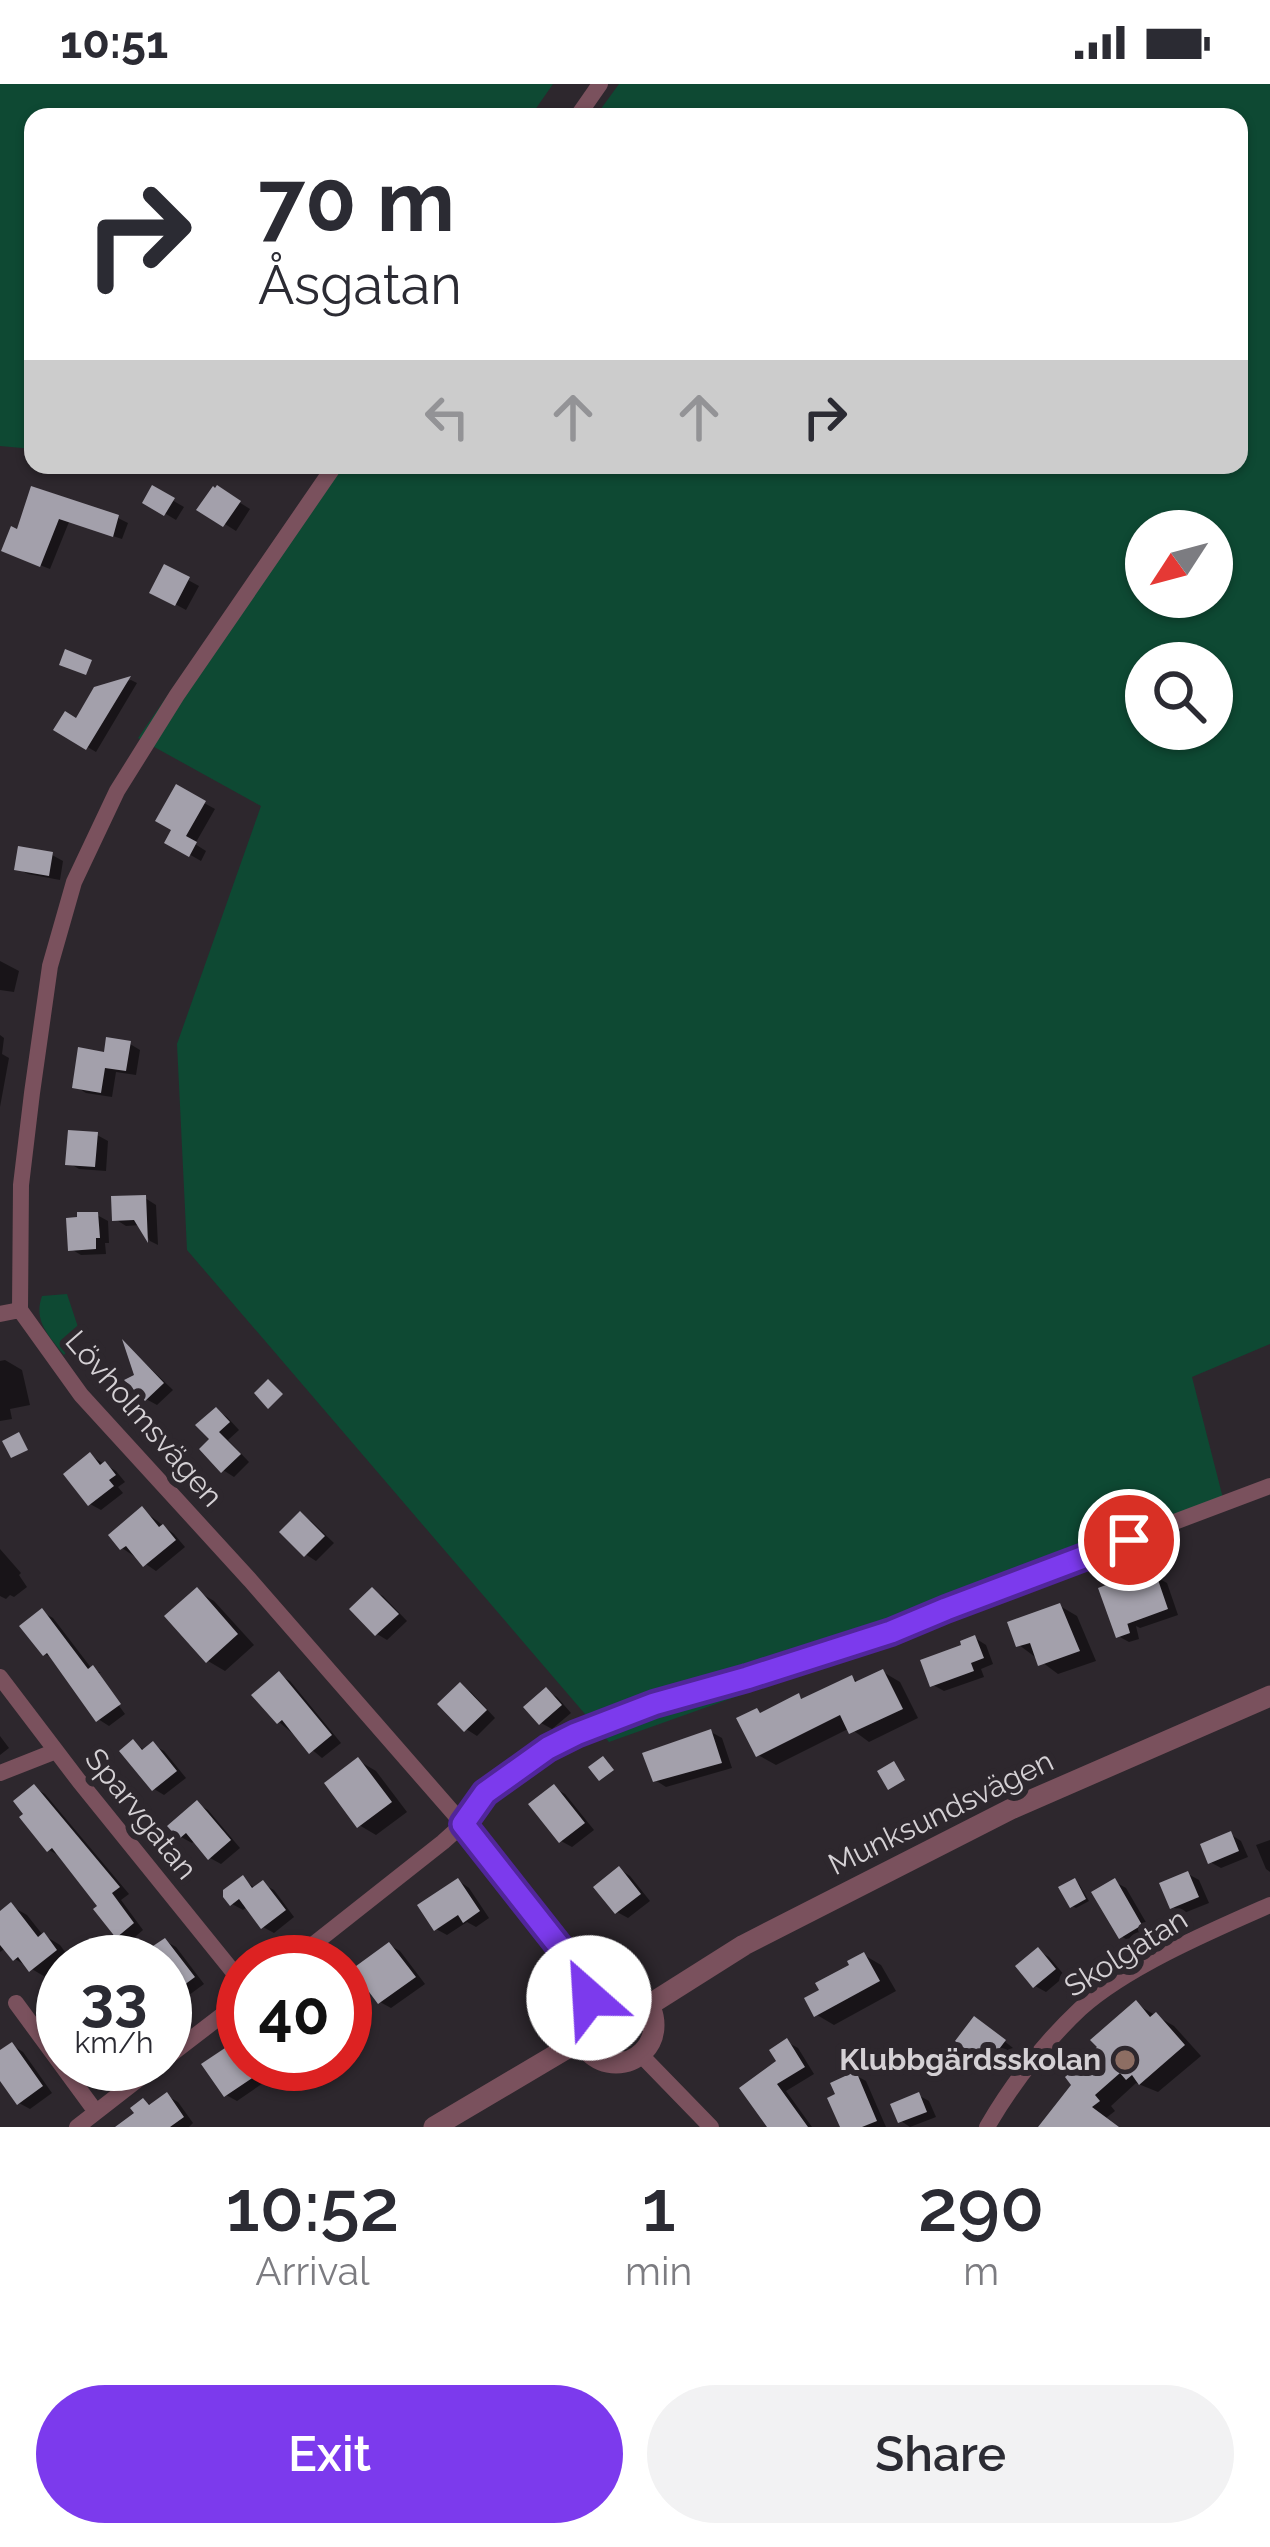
<!DOCTYPE html>
<meta charset="utf-8">
<style>
:root{--surface:#fff;--page:#f2f2f3;--text:#2b2b33;--muted:#7c7c81;--accent:#7c3aed}
body{margin:0;font-family:Raleway,sans-serif;background:var(--page);color:var(--text);height:100vh;display:flex;flex-direction:column;font-size:45px;white-space:nowrap}
*{box-sizing:border-box;margin:0}
p{font-size:39px;color:var(--muted)}
.icon{flex:none;width:66px;height:66px;fill:none;stroke:currentColor;stroke-width:2;stroke-linecap:round;stroke-linejoin:round}
.map{position:relative;height:2043px;overflow:hidden}
.sheet{display:flex;flex-direction:column;background:var(--surface);flex:1}
.sheet>*{flex:none}
.guide{position:absolute;left:24px;top:24px;width:1224px;height:366px;border-radius:24px;box-shadow:0 3px 9px #0004;background:#fff;color:var(--text);overflow:hidden}
.needle{width:78px;rotate:234deg}
.fabs{position:absolute;left:1125px;top:426px;display:grid;gap:24px}
.fabs a{display:grid;place-items:center;width:108px;height:108px;border-radius:50%;background:var(--surface);box-shadow:0 3px 9px #0004;font-size:60px}
.speed{position:absolute;left:36px;top:1851px;display:flex;gap:24px;font-size:60px;font-weight:700;text-align:center}
.speed>*{display:grid;place-content:center;width:156px;height:156px;border-radius:50%;background:var(--surface);box-shadow:0 3px 9px #0004;line-height:1}
.speed small{font-size:30px;font-weight:400}
.speed .limit{border:18px solid #d22;background:#fff;color:#111}
.pin{position:absolute;display:grid;place-items:center;width:102px;height:102px;color:#fff;margin:-51px;border:6px solid #fff;border-radius:50%;box-shadow:0 3px 12px #0007}
.me{position:absolute;width:132px;margin:-66px;rotate:334deg;stroke-linejoin:round;filter:drop-shadow(0 0 9px #0008)}
.turn{display:flex;align-items:center;gap:42px;height:252px;padding:0 36px;font-size:54px}
.turn .icon{width:156px;height:156px;stroke-width:2.5}
.turn b{display:block;font-size:84px;line-height:102px}
.lanes{display:flex;align-items:center;height:114px;padding:0 36px;background:#0003;justify-content:center;gap:60px;direction:ltr}
.lanes .off{opacity:.35}
.eta{display:flex;justify-content:space-evenly;align-items:center;height:204px;text-align:center}
.eta b{font-size:72px;font-weight:600;line-height:84px}
.primary-button{display:flex;gap:24px;margin-top:auto;padding:24px 36px}
.primary-button a{flex:1;height:138px;border-radius:72px;background:var(--accent);color:#fff;font-size:48px;font-weight:600;line-height:138px;text-align:center}
.primary-button a+a{background:var(--page);color:var(--text)}
.status{display:flex;justify-content:space-between;align-items:center;height:84px;padding:0 60px;background:var(--surface);direction:ltr}
.status svg{height:33px;fill:currentColor}
.map>svg:first-child{display:block}
</style>
<div class="status"><b>10:51</b><svg viewBox="0 0 49 12"><path d="M0 12V9h3v3zM5 12V6h3v6zM10 12V3h3v9zM15 12V0h3v12zM26 1h20v11H26zM47 4h2v5h-2z"/></svg></div>
<div class="map">
<svg width="1270" height="2043" viewBox="0 0 1270 2043">
<rect width="100%" height="100%" fill="#2d272d"/>
<path fill="#0e4933" fill-rule="evenodd" d="M 0,0 L 553,0 L 530,33 L 33,33 L 33,365 L 0,362 Z
M 619,0 L 1270,0 L 1270,1260 L 1192,1293 L 1226,1426 L 915,1549 L 609,1658 L 187,1166 L 177,960 L 261,722 L 138,654 L 327,381 L 1239,381 L 1239,33 L 595,33 ZM 1146,447 L 1212,447 L 1212,513 L 1146,513 ZM 1146,579 L 1212,579 L 1212,645 L 1146,645 Z
M 67,1210 L 81,1252 L 64,1271 C 49,1252 33,1237 42,1212 Z"/>
<path fill="#0007" d="M 153,405 L 184,423 L 176,436 L 146,418 Z
M 218,405 L 250,425 L 236,447 L 201,425 Z
M 33,406 L 118,434 L 128,439 L 122,455 L 69,438 L 50,485 L 14,471 Z
M 166,484 L 199,502 L 186,526 L 153,508 Z
M 131,596 L 137,599 L 96,668 L 57,645 L 77,638 L 96,605 Z
M 177,704 L 215,725 L 195,760 L 206,767 L 201,777 L 168,758 L 175,745 Z
M 52,771 L 63,777 L 60,796 L 28,790 L 17,784 Z
M 0,877 L 19,887 L 14,908 L 0,906 Z
M 0,951 L 4,954 L 2,970 L 9,974 L 0,1023 Z
M 130,960 L 140,966 L 136,991 L 116,988 L 112,1013 L 86,1009 L 75,1002 L 107,971 Z
M 97,1051 L 108,1057 L 106,1087 L 79,1085 L 69,1079 Z
M 145,1114 L 156,1121 L 158,1161 L 150,1157 L 141,1141 L 126,1142 L 115,1135 Z
M 97,1131 L 108,1137 L 109,1159 L 105,1159 L 106,1170 L 81,1171 L 71,1165 L 80,1136 Z
M 127,1262 L 173,1306 L 157,1321 L 146,1315 Z
M 5,1276 L 22,1286 L 30,1321 L 10,1325 L 12,1335 L 0,1337 L 0,1277 Z
M 216,1326 L 227,1333 L 239,1346 L 228,1356 L 249,1378 L 234,1393 L 223,1386 L 213,1355 Z
M 91,1372 L 116,1387 L 125,1398 L 118,1403 L 123,1409 L 101,1426 L 90,1420 Z
M 143,1426 L 174,1450 L 185,1463 L 156,1487 L 122,1464 Z
M 300,1431 L 311,1437 L 334,1459 L 316,1477 L 305,1470 Z
M 0,1465 L 21,1489 L 19,1491 L 27,1503 L 14,1513 L 10,1511 L 6,1515 L 0,1512 Z
M 1156,1493 L 1167,1499 L 1178,1531 L 1140,1544 L 1136,1542 L 1139,1555 L 1129,1558 L 1118,1552 L 1114,1501 L 1120,1505 Z
M 197,1507 L 214,1517 L 254,1561 L 225,1587 L 208,1577 Z
M 373,1507 L 383,1512 L 407,1537 L 387,1556 L 377,1550 L 354,1525 Z
M 1060,1522 L 1077,1532 L 1096,1577 L 1058,1590 L 1019,1561 Z
M 42,1528 L 53,1534 L 92,1585 L 101,1589 L 95,1589 L 125,1630 L 109,1642 L 98,1635 L 55,1575 L 45,1570 Z
M 975,1554 L 986,1561 L 993,1580 L 981,1585 L 984,1593 L 944,1607 L 933,1601 Z
M 883,1588 L 900,1598 L 918,1634 L 869,1658 L 850,1644 L 776,1681 L 758,1671 L 757,1627 L 763,1630 L 798,1613 L 805,1616 L 852,1594 L 860,1599 Z
M 279,1591 L 290,1597 L 341,1659 L 322,1674 L 279,1638 Z
M 460,1602 L 471,1608 L 495,1634 L 477,1652 L 466,1645 Z
M 546,1607 L 557,1613 L 571,1629 L 552,1645 L 541,1639 Z
M 711,1648 L 722,1654 L 732,1684 L 666,1703 L 655,1696 Z
M 0,1652 L 9,1664 L 0,1671 Z
M 133,1659 L 146,1667 L 153,1661 L 164,1667 L 186,1694 L 164,1711 L 154,1705 Z
M 359,1677 L 376,1687 L 407,1728 L 376,1751 L 359,1741 Z
M 35,1704 L 45,1710 L 129,1810 L 121,1816 L 143,1846 L 129,1858 L 118,1852 L 101,1822 L 60,1772 L 49,1766 Z
M 554,1704 L 565,1710 L 594,1746 L 572,1763 L 561,1757 Z
M 198,1720 L 208,1726 L 240,1764 L 221,1780 L 210,1774 L 195,1756 L 192,1759 L 181,1753 Z
M 1230,1750 L 1241,1757 L 1248,1773 L 1221,1784 L 1210,1778 Z
M 1270,1756 L 1270,1788 L 1266,1785 L 1256,1761 Z
M 619,1785 L 630,1792 L 650,1817 L 628,1834 L 617,1828 Z
M 1188,1790 L 1199,1796 L 1209,1819 L 1184,1829 L 1173,1823 Z
M 243,1795 L 256,1805 L 263,1800 L 274,1806 L 294,1833 L 274,1849 L 263,1843 L 248,1822 L 243,1826 L 232,1820 Z
M 459,1797 L 469,1804 L 489,1834 L 476,1843 L 467,1838 L 447,1851 L 436,1845 Z
M 1075,1797 L 1079,1800 L 1089,1817 L 1076,1824 L 1072,1822 Z
M 1115,1798 L 1126,1804 L 1151,1847 L 1132,1859 L 1121,1852 Z
M 11,1822 L 27,1831 L 42,1850 L 60,1861 L 71,1876 L 63,1878 L 63,1882 L 47,1894 L 15,1875 L 6,1864 L 0,1868 L 0,1830 Z
M 165,1857 L 176,1863 L 204,1900 L 181,1917 L 165,1905 L 165,1878 L 145,1878 Z
M 389,1861 L 400,1867 L 425,1900 L 391,1924 L 380,1918 Z
M 1038,1867 L 1049,1873 L 1065,1892 L 1046,1908 L 1035,1902 Z
M 864,1871 L 881,1881 L 896,1907 L 834,1941 L 817,1931 Z
M 1136,1920 L 1174,1942 L 1201,1972 L 1158,2008 L 1136,1999 L 1111,2022 L 1115,2027 L 1106,2034 L 1118,2043 L 1057,2043 L 1101,1963 Z
M 985,1942 L 1013,1964 L 1004,1976 L 995,1971 L 990,1978 L 980,1972 Z
M 243,1957 L 243,1980 L 291,1980 L 237,2017 L 226,2011 Z
M 787,1958 L 798,1964 L 814,1990 L 786,2007 L 812,2043 L 772,2043 L 744,2005 L 780,1978 Z
M 12,1961 L 23,1968 L 52,2009 L 30,2025 L 19,2019 L 0,1992 L 0,1970 Z
M 301,1980 L 323,1980 L 314,1987 Z
M 855,1991 L 866,1997 L 886,2043 L 843,2043 Z
M 918,2011 L 929,2017 L 936,2033 L 910,2043 L 901,2037 Z
M 167,2012 L 178,2018 L 193,2039 L 189,2043 L 135,2043 L 144,2017 L 153,2022 Z"/>
<path fill="#a3a0ab" d="M 152,401 L 175,414 L 164,432 L 142,419 Z
M 217,401 L 241,417 L 223,443 L 196,426 L 213,402 L 215,404 Z
M 31,402 L 119,431 L 113,453 L 59,435 L 40,483 L 1,467 L 11,442 L 17,445 Z
M 164,480 L 190,493 L 175,522 L 149,509 Z
M 65,565 L 92,576 L 86,591 L 59,581 Z
M 131,592 L 86,666 L 53,646 L 65,627 L 76,634 L 94,603 Z
M 176,700 L 206,717 L 186,752 L 197,758 L 189,773 L 164,759 L 171,746 L 155,737 Z
M 18,762 L 53,768 L 49,792 L 14,786 Z
M 106,953 L 131,957 L 126,987 L 105,984 L 101,1009 L 72,1004 L 78,963 L 104,968 Z
M 68,1046 L 98,1048 L 95,1083 L 65,1081 Z
M 146,1111 L 148,1159 L 134,1136 L 112,1137 L 111,1112 Z
M 77,1128 L 98,1128 L 100,1154 L 96,1154 L 96,1165 L 68,1167 L 66,1134 L 77,1133 Z
M 122,1255 L 164,1299 L 145,1317 L 124,1296 L 134,1291 Z
M 268,1295 L 283,1310 L 268,1325 L 254,1309 Z
M 216,1323 L 230,1338 L 219,1348 L 241,1370 L 221,1389 L 199,1365 L 209,1355 L 195,1341 Z
M 19,1348 L 28,1366 L 11,1374 L 2,1357 Z
M 90,1368 L 100,1381 L 105,1377 L 116,1391 L 109,1396 L 114,1402 L 88,1422 L 63,1390 Z
M 142,1422 L 159,1443 L 163,1440 L 176,1456 L 143,1483 L 126,1462 L 120,1466 L 108,1451 Z
M 300,1427 L 325,1452 L 304,1473 L 279,1448 Z
M 1156,1490 L 1168,1525 L 1127,1540 L 1126,1535 L 1130,1549 L 1116,1554 L 1098,1504 L 1114,1498 L 1116,1504 Z
M 197,1503 L 238,1550 L 206,1579 L 164,1532 Z
M 372,1503 L 399,1530 L 375,1552 L 349,1525 Z
M 1060,1519 L 1080,1567 L 1038,1582 L 1030,1559 L 1016,1563 L 1007,1538 Z
M 42,1524 L 88,1585 L 93,1581 L 121,1620 L 96,1638 L 47,1569 L 43,1572 L 19,1542 Z
M 975,1551 L 984,1574 L 971,1579 L 974,1587 L 930,1603 L 920,1576 L 961,1561 L 960,1557 Z
M 883,1585 L 903,1625 L 849,1650 L 840,1631 L 756,1673 L 736,1634 L 757,1624 L 760,1629 L 799,1609 L 801,1615 L 852,1591 L 855,1598 Z
M 279,1587 L 332,1651 L 309,1670 L 282,1636 L 277,1640 L 251,1611 Z
M 460,1598 L 487,1626 L 464,1648 L 437,1620 Z
M 546,1603 L 562,1621 L 539,1641 L 523,1623 Z
M 711,1645 L 722,1679 L 653,1698 L 642,1669 Z
M 133,1655 L 142,1666 L 153,1657 L 177,1687 L 152,1707 L 119,1667 Z
M 603,1672 L 614,1686 L 599,1697 L 588,1683 Z
M 358,1673 L 392,1718 L 357,1744 L 324,1699 Z
M 894,1677 L 905,1696 L 888,1706 L 877,1687 Z
M 34,1700 L 120,1803 L 112,1809 L 134,1839 L 116,1854 L 93,1825 L 97,1822 L 52,1764 L 47,1768 L 19,1733 L 23,1730 L 13,1717 Z
M 554,1700 L 585,1739 L 559,1759 L 528,1720 Z
M 197,1716 L 231,1756 L 208,1776 L 186,1749 L 179,1755 L 167,1742 Z
M 1231,1747 L 1239,1767 L 1208,1780 L 1200,1760 Z
M 619,1782 L 641,1810 L 615,1830 L 593,1803 Z
M 1188,1787 L 1199,1813 L 1170,1825 L 1159,1799 Z
M 243,1791 L 252,1804 L 263,1796 L 286,1826 L 261,1845 L 239,1815 L 230,1822 L 223,1813 L 223,1806 Z
M 458,1794 L 480,1827 L 463,1839 L 458,1831 L 434,1847 L 417,1821 Z
M 1075,1794 L 1086,1815 L 1070,1824 L 1058,1803 Z
M 1115,1794 L 1142,1841 L 1119,1855 L 1091,1808 Z
M 11,1818 L 38,1853 L 44,1848 L 57,1866 L 29,1888 L 18,1873 L 13,1877 L 0,1861 L 0,1827 Z
M 165,1854 L 195,1893 L 165,1915 L 165,1878 L 129,1878 Z
M 389,1858 L 416,1893 L 378,1920 L 352,1885 Z
M 1038,1863 L 1056,1885 L 1033,1904 L 1015,1882 Z
M 864,1868 L 880,1897 L 814,1933 L 804,1914 L 819,1906 L 815,1899 L 849,1881 L 847,1877 Z
M 1136,1916 L 1150,1933 L 1156,1928 L 1185,1961 L 1139,2001 L 1132,1991 L 1126,1996 L 1120,1989 L 1095,2011 L 1100,2017 L 1092,2023 L 1119,2043 L 1038,2043 L 1071,2001 L 1065,1993 L 1097,1963 L 1090,1956 Z
M 974,1932 L 1006,1956 L 993,1973 L 984,1967 L 979,1975 L 955,1957 Z
M 243,1952 L 243,1980 L 273,1980 L 224,2013 L 201,1980 Z
M 787,1954 L 805,1983 L 777,2000 L 808,2043 L 767,2043 L 739,2004 L 776,1977 L 769,1966 Z
M 12,1958 L 43,2002 L 17,2021 L 0,1997 L 0,1966 Z
M 856,1987 L 877,2037 L 862,2043 L 840,2043 L 827,2014 L 835,2010 L 830,1999 Z
M 167,2008 L 184,2033 L 170,2043 L 115,2043 L 134,2029 L 130,2024 L 143,2014 L 149,2021 Z
M 919,2008 L 927,2028 L 898,2039 L 890,2020 Z"/>
<g fill="none" stroke-linecap="round" stroke-linejoin="round">
<path stroke="#7a515d" stroke-width="16" d="M 577,33 L 600,0
M 335,381 L 177,611 L 117,707 L 74,798 L 50,882 L 32,1009 L 21,1101 L 20,1226 L 81,1311 L 250,1496 L 463,1740 L 596,1909
M 0,1230 L 20,1226
M 0,1593 L 79,1697 L 243,1900
M 0,1689 L 56,1667
M 291,1878 L 443,1758 L 463,1740 L 485,1709 L 548,1664 L 576,1650 L 654,1620 L 747,1594 L 891,1548 L 946,1524 L 1270,1402
M 16,1919 L 96,2028
M 641,1971 L 711,2043
M 165,1975 L 243,1915
M 77,2043 L 158,1980
M 987,2043 C 1012,2000 1044,1959 1080,1925 C 1126,1883 1213,1846 1270,1821"/>
<path stroke="#7a515d" stroke-width="21" d="M578 1941a38 38 0 1 1 76 0a38 38 0 1 1-76 0Z
M 649,1921 L 744,1861 L 1011,1725 L 1270,1612
M 434,2043 L 581,1956"/>
</g>
<g fill="none" stroke-linecap="round" stroke-linejoin="round">
<g stroke="#51269a" stroke-width="30">
<path id="route" d="M 589,1914 L 596,1909 L 463,1740 L 485,1709 L 548,1664 L 576,1650 L 654,1620 L 747,1594 L 891,1548 L 946,1525 L 1129,1456"/>
</g>
<use href="#route" stroke="#7c3aed" stroke-width="21"/>
</g>
<circle fill="#8d6e63" stroke="#2d272d" stroke-width="4.5" cx="1125" cy="1976" r="12"/>
<g text-anchor="middle" stroke-width="12" stroke-linejoin="round" paint-order="stroke">
<g font-size="30" fill="#d4d0d4" stroke="#2d272d">
<text transform="translate(144 1335) rotate(49)" y="10">Lövholmsvägen</text>
<text transform="translate(941 1729) rotate(-26)" y="10">Munksundsvägen</text>
<text transform="translate(141 1730) rotate(51)" y="10">Sparvgatan</text>
<text transform="translate(1126 1869) rotate(-32)" y="10">Skolgatan</text>
</g>
<g font-size="30" font-weight="bold" fill="#d4d0d4" stroke="#2d272d" text-anchor="end">
<text x="1101" y="1986">Klubbgärdsskolan</text>
</g>
</g>
</svg>
<div class="fabs">
<a><svg class="needle" viewBox="-14 -14 28 28"><path d="M0-13l5 13h-10z" fill="#e53935"/><path d="M0 13l5-13h-10z" fill="#7c7c81"/></svg></a>
<a><svg class="icon" aria-label="search" viewBox="0 0 24 24"><circle cx="10" cy="10" r="6"/><path d="M15 15l6 6"/></svg></a>
</div>
<div class="speed"><div>33<small>km/h</small></div><div class="limit">40</div></div>
<div class="pin" style="left:1129px;top:1456px;background:#d93025"><svg class="icon" aria-label="arrive" viewBox="0 0 24 24"><path d="M6 21V4h12l-3 4 3 4H6"/></svg></div>
<svg class="me" style="left:589px;top:1914px" viewBox="-20 -20 40 40"><circle r="19" fill="#fff"/><path d="M0-13L10 11 0 6-10 11z" fill="#7c3aed"/></svg>
<div class="guide">
<div class="turn"><svg class="icon" aria-label="right" viewBox="0 0 24 24"><path d="M7 20v-9h11M14 6l5 5-5 5"/></svg><div><b>70 m</b>Åsgatan</div></div>
<div class="lanes"><svg class="icon off" aria-label="left" viewBox="0 0 24 24"><path d="M17 20v-9H6M10 6l-5 5 5 5"/></svg><svg class="icon off" aria-label="ahead" viewBox="0 0 24 24"><path d="M12 20V5M6 11l6-6 6 6"/></svg><svg class="icon off" aria-label="ahead" viewBox="0 0 24 24"><path d="M12 20V5M6 11l6-6 6 6"/></svg><svg class="icon" aria-label="right" viewBox="0 0 24 24"><path d="M7 20v-9h11M14 6l5 5-5 5"/></svg></div>
</div>
</div>
<section class="sheet">
<div class="eta">
<div><b>10:52</b><p>Arrival</p></div>
<div><b>1</b><p>min</p></div>
<div><b>290</b><p>m</p></div>
</div>
<div class="primary-button"><a>Exit</a><a>Share</a></div>
</section>
